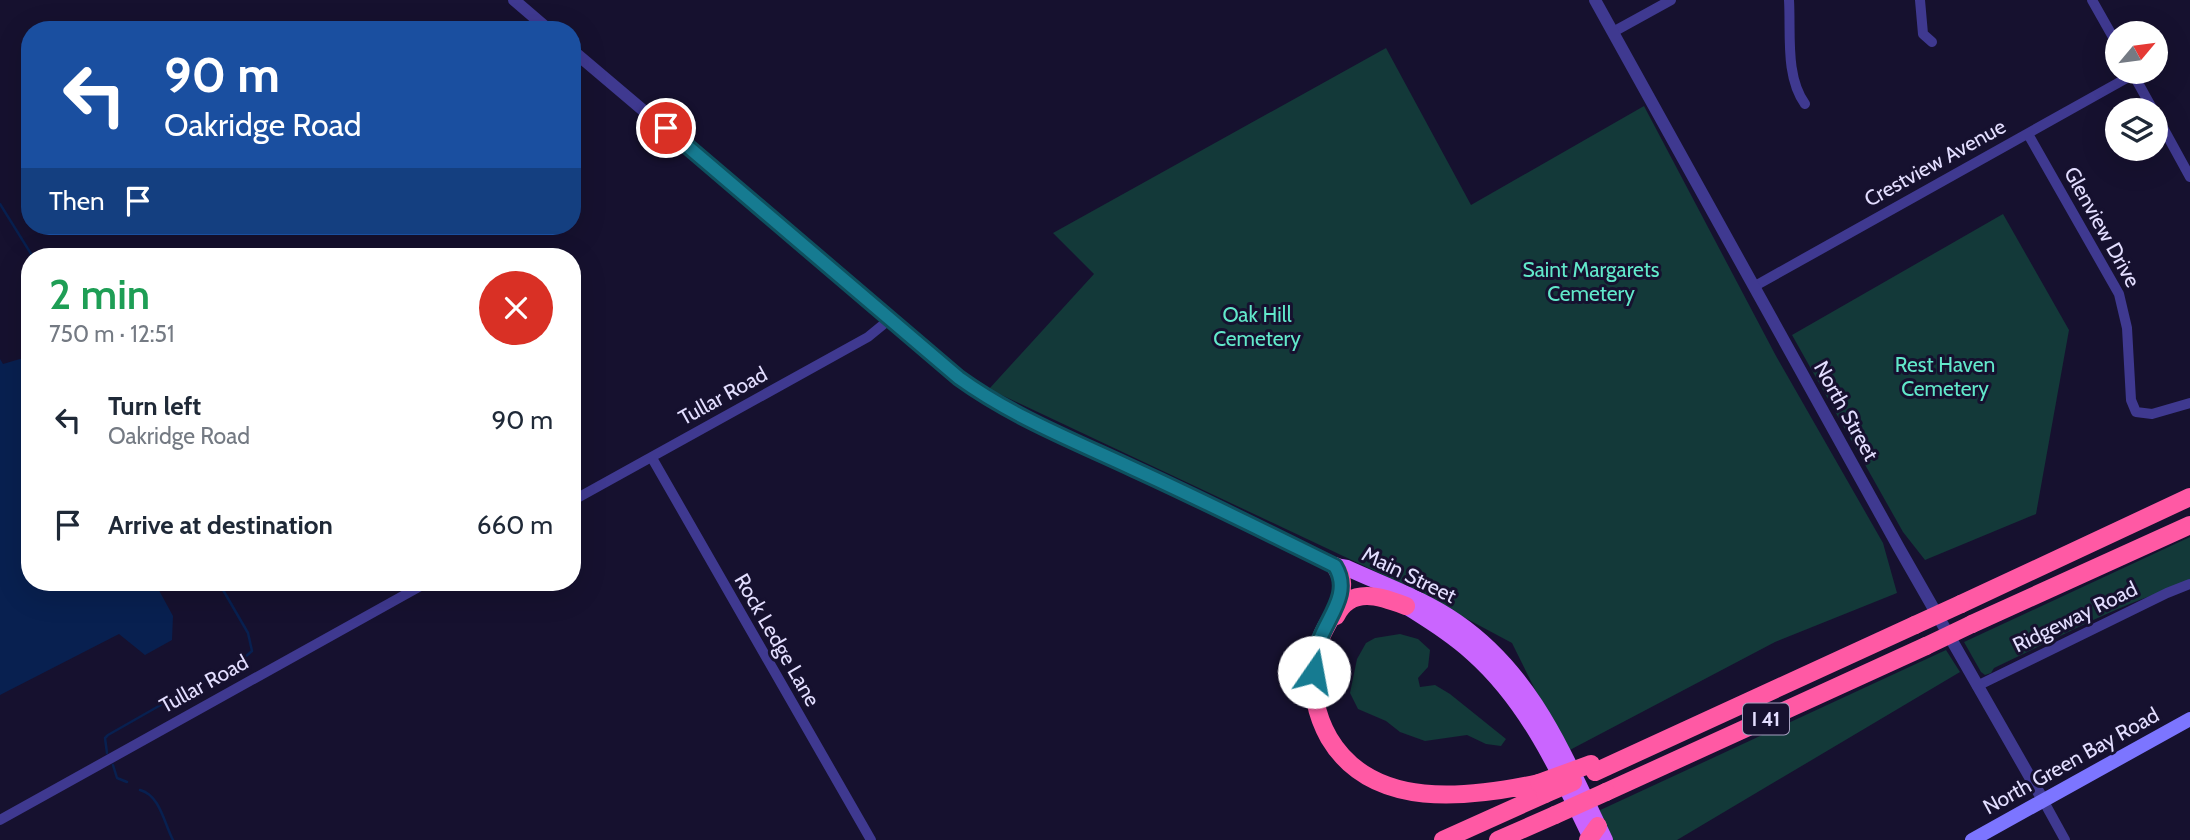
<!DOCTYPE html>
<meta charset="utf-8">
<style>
:root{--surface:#fff;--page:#f2f2f3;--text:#1f2937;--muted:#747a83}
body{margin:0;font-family:Cabin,sans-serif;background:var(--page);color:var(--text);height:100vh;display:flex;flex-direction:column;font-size:26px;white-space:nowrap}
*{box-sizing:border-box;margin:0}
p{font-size:23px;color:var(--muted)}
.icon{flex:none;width:38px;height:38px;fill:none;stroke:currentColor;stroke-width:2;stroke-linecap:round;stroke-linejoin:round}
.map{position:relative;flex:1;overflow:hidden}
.panel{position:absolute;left:21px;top:248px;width:560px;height:343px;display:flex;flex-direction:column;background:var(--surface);border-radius:28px;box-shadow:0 7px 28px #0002}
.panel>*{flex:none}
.guide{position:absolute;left:21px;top:21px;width:560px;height:214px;border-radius:28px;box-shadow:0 7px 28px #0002;background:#1a4fa0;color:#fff;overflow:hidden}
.needle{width:46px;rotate:61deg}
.tools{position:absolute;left:2105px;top:21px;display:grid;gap:14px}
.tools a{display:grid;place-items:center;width:63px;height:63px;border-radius:50%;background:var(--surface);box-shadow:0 7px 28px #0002;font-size:35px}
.pin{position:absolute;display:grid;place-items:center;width:60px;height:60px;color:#fff;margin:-30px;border:4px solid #fff;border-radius:50%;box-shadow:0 2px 7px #0007}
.me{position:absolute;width:77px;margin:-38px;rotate:12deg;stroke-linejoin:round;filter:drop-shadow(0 0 5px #0008)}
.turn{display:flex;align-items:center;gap:24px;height:147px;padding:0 28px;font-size:32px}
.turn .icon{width:91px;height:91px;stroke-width:2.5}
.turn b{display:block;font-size:49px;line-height:60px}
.then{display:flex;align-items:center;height:66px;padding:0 28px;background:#0003;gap:14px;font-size:26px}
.round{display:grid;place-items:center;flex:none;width:74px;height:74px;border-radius:37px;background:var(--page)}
.head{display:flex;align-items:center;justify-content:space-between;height:119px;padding:0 28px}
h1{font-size:42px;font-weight:600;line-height:52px;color:#1e9e55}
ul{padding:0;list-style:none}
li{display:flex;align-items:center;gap:21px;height:105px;padding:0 28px}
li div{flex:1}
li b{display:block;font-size:26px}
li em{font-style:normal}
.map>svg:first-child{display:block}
</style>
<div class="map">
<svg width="2190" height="840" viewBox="0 0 2190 840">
<rect width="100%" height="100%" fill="#16112f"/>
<path fill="#133939" d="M 1386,48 L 1471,205 L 1644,106 L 1776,356 L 1883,543 L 1897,593 L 1775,642 L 1566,752 L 1512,643 L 1396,581 L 989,389 L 1094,274 L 1053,233 Z
M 2003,214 L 2069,330 L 2036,514 L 1925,560 L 1903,532 L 1792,335 Z
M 2190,537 L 2190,583 C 2124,601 2056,639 1994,668 L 1991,673 L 1985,675 L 1981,672 L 1964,642 Z
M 1400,634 L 1418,639 L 1430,650 L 1428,667 L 1418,678 L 1420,687 L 1435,685 L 1450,694 L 1506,739 L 1501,746 L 1486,744 L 1467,735 L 1425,741 L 1400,732 L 1386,721 L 1358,709 L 1350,693 L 1357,659 L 1366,643 L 1375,638 Z
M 1946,650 L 1960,672 L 1677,840 L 1610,840 L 1596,812 Z"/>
<path fill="#082050" d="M 30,356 L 30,583 L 155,583 L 173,616 L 172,640 L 145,655 L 119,634 L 0,695 L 0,359 L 3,364 Z"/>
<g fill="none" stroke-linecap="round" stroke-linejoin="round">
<path stroke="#082050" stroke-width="2.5" d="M 0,204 L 33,257
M 107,753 L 105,738 L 108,735 L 245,657 L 252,651 L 248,633 L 219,583
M 113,765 L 117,778 L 127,782
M 140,790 C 160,795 164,823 173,840"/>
<path stroke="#3f3990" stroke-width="10" d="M 1789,0 C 1791,34 1785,76 1805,104
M 1920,0 L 1923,34 L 1932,42
M 2092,0 L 2118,46
M 1613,32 L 1671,0
M 2132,72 L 2153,110
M 2156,115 L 2190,177
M 2028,134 L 2119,294 L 2127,328 L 2131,400 L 2136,412 L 2152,414 L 2190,403
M 1755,286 L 2134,74
M 652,458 L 871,840
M 572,501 L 868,337 L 890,319
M 1977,686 L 2167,593 L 2190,584
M 2043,800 L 2065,840
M 0,820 L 426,583"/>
<path stroke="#3f3990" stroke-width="12" d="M 514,0 L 549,30
M 1595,0 L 1899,548 L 2043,800
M 572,50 L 959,378 C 1014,418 1077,443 1138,471 C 1205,502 1270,534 1335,566"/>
<path stroke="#7c75ff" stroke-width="14" d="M 1972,840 L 2190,719"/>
<path stroke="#ca65ff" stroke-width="16" d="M 1335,566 L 1347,568 C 1384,585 1424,599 1457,622 C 1535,676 1565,758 1605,840
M 1398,601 C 1424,618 1450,633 1473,654 C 1529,704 1560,774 1592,840"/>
<path stroke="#ff59a4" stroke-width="18" d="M 1335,566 C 1339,573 1343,579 1342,586 C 1342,605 1326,623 1320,640 C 1318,646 1317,654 1315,661 C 1310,687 1316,715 1329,738 C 1372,811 1469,798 1539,783
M 1961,604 L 2190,497
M 1336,616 C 1351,585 1382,597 1406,606
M 1972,624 L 2190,525
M 1595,772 L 1915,625
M 1606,792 L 1926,646
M 1443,840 L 1545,794
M 1498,840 L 1555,815
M 1588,840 L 1598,826"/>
<path stroke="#ff59a4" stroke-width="18" d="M 1915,625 L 1961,604
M 1926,646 L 1972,624
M 1539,783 L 1591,764
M 1545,794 L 1573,782
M 1555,815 L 1606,792"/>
</g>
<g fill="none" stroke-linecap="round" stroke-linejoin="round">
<g stroke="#0e505e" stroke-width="18">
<path id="route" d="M 666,128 L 959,378 C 1013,417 1074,441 1134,469 C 1202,500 1268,533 1335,566 C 1351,592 1330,614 1320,639 C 1316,649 1315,661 1314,672"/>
</g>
<use href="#route" stroke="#167b91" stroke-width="12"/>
</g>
<g text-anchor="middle" stroke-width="6" stroke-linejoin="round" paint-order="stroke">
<rect fill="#16112f" stroke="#a6a0c1" stroke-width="2" x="1743" y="703.5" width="46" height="31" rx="5"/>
<g font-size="19" font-weight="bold" fill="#e3deff">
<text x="1766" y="726">I 41</text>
</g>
<g font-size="21" fill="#e3deff" stroke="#16112f">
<text transform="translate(1935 163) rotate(-29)" y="7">Crestview Avenue</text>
<text transform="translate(2102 227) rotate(61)" y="7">Glenview Drive</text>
<text transform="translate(723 396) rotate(-29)" y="7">Tullar Road</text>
<text transform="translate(1846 411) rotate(61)" y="7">North Street</text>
<text transform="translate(1409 575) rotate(26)" y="7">Main Street</text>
<text transform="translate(2075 617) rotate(-26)" y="7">Ridgeway Road</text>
<text transform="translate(777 640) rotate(60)" y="7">Rock Ledge Lane</text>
<text transform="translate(204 684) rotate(-29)" y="7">Tullar Road</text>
<text transform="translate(2071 761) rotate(-29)" y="7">North Green Bay Road</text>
</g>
<g font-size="21" fill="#61e8ca" stroke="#16112f">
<text x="1591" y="277">Saint Margarets<tspan x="1591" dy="24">Cemetery</tspan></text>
<text x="1257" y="322">Oak Hill<tspan x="1257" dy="24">Cemetery</tspan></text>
<text x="1945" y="372">Rest Haven<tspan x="1945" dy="24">Cemetery</tspan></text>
</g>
</g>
</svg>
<div class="tools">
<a><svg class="needle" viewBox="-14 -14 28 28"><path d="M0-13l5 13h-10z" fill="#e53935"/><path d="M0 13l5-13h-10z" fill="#747a83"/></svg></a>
<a><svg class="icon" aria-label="layers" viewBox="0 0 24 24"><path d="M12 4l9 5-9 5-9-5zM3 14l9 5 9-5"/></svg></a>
</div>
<div class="pin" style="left:666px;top:128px;background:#d93025"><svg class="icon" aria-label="arrive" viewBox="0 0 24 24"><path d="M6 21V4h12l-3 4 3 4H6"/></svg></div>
<svg class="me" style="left:1314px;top:672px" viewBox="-20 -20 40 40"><circle r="19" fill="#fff"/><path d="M0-13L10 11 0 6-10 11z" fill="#167b91"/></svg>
<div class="guide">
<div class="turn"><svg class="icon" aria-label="left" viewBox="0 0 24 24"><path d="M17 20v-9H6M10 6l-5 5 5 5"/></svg><div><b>90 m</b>Oakridge Road</div></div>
<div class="then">Then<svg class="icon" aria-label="arrive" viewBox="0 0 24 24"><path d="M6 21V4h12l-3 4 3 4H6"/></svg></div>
</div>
<section class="panel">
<div class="head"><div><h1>2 min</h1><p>750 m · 12:51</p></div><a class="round" style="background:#d93025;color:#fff"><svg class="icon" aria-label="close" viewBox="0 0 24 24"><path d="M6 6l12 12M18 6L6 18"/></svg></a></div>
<ul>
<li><svg class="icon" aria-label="left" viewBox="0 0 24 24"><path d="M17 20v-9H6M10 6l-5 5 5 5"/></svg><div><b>Turn left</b><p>Oakridge Road</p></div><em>90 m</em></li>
<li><svg class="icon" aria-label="arrive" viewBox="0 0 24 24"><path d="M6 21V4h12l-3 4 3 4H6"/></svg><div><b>Arrive at destination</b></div><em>660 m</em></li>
</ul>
</section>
</div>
